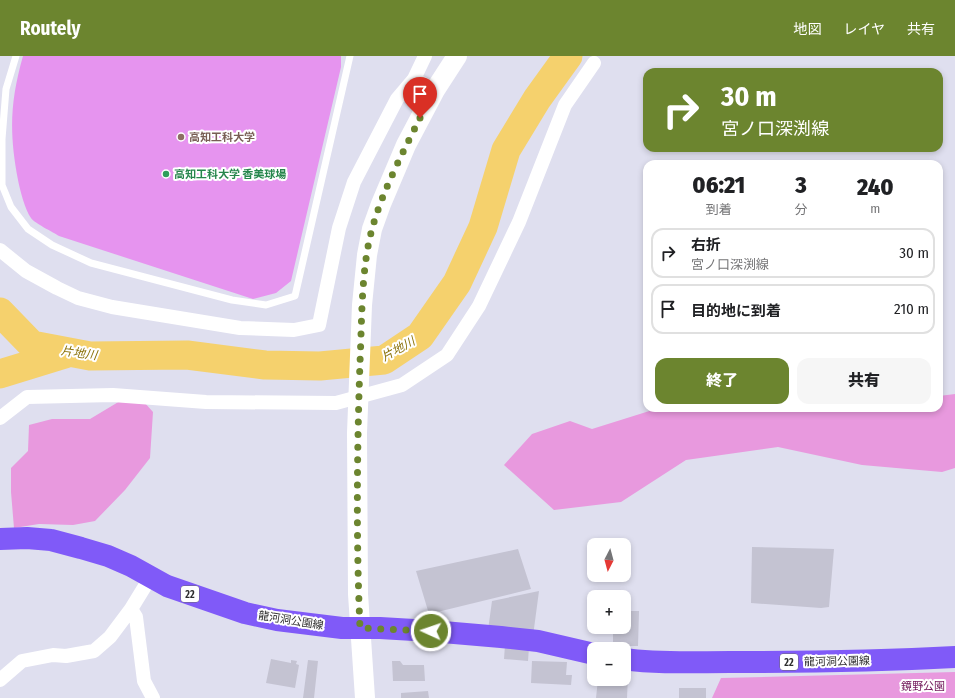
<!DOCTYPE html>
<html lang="ja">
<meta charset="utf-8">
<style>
:root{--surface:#fff;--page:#f6f6f6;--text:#202124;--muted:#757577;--line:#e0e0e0;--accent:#6c852f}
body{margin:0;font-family:"Fira Sans Condensed","Noto Sans JP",sans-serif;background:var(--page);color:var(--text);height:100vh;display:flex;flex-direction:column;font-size:15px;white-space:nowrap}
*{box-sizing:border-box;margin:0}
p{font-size:13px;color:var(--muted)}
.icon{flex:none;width:22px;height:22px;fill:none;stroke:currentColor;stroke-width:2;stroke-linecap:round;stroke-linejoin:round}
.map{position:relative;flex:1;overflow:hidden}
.side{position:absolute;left:643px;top:104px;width:300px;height:252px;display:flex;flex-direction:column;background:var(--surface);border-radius:12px;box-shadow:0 2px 6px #0003}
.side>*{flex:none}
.hud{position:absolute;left:643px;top:12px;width:300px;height:84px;border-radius:12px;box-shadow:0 2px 6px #0003;background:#6c852f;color:#fff;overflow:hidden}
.needle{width:26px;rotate:186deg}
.controls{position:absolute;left:587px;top:482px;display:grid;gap:8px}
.controls a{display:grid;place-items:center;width:44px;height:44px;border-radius:8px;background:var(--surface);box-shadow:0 2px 6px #0003;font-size:20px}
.pin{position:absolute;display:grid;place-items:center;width:34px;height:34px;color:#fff;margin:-41px -17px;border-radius:50% 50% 50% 0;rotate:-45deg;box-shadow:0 0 4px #0007}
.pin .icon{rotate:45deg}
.me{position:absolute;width:44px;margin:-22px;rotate:273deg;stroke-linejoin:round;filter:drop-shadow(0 0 3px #0008)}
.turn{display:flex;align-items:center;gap:14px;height:84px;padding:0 12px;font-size:18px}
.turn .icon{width:52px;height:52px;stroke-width:2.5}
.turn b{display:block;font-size:28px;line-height:34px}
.eta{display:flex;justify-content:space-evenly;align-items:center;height:68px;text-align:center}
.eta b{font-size:24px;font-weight:800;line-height:28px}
.action{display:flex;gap:8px;margin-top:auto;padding:8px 12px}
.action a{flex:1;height:46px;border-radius:12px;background:var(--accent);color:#fff;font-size:16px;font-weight:800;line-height:46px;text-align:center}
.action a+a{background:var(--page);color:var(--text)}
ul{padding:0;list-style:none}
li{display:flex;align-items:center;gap:12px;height:50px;margin:0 8px 6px;padding:0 4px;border:2px solid var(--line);border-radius:12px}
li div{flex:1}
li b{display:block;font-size:15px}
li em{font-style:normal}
header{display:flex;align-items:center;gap:24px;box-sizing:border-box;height:56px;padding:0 20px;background:var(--accent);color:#fff}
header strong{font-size:19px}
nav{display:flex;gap:22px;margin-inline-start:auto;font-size:14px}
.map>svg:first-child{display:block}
</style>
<header>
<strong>Routely</strong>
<nav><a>地図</a><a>レイヤ</a><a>共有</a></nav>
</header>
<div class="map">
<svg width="955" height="642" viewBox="0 0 955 642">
<rect width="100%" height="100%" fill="#dfdfef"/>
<path fill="#e899de" d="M 135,336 L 153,356 L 150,402 L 125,434 L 95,465 L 73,469 L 39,468 L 14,472 L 11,436 L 11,412 L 28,395 L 29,369 L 52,363 L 90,363 Z
M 955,338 L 955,412 L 942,416 L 862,409 L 778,391 L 686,404 L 621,446 L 554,454 L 504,409 L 532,378 L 570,365 L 592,373 L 659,352 L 939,352 L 939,340 Z
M 955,616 L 955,642 L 712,642 L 721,622 Z"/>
<path fill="#e694ef" d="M 23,0 L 341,0 L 341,11 L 291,225 L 276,237 L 253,243 L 59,180 C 53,176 34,167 31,162 C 25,154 20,134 18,124 C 9,77 10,46 23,0 Z"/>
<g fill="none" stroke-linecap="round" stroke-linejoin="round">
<path stroke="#f5d16d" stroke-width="29" d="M 0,256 L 32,289 L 90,300 L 187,299 L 265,309 L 320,310 L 384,304 L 420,280 L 457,227 L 483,171 L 506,94 L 537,43 L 568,0
M 0,318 L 65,298"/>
</g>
<path fill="#c4c3d2" d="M 752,491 L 834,493 L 829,551 L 821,552 L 751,547 Z
M 518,493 L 531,533 L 429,558 L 416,515 Z
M 539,535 L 533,580 L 488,574 L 492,545 Z
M 624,555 L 639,555 L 638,590 L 613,590 L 613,571 L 624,571 Z
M 505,589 L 529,591 L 528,605 L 504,603 Z
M 271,603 L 291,607 L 291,604 L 297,605 L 296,608 L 299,609 L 295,632 L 266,627 Z
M 308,604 L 318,605 L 314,642 L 303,642 Z
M 392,605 L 400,605 L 403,609 L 424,609 L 425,625 L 393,625 Z
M 532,605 L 567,606 L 566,619 L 572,619 L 571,629 L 531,627 Z
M 624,620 L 628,620 L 627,642 L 596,642 L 598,623 L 624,623 Z
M 679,632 L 706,632 L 706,642 L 679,642 Z
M 428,635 L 429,642 L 401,642 L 401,637 Z"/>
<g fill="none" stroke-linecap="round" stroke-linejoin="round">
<path stroke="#fff" stroke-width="7" d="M 16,0 L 6,33 L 2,83 L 2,129 L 11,151 L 28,173 L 52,189 L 91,207 L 232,244 L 266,249 L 295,240 L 350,0"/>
<path stroke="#fff" stroke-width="14" d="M 425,0 L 414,23 L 435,34
M 0,194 L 26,215 L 57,232 L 78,242 L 112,251 L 240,272 L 294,274 L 319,269 L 339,172 L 354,126 L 397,43 L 414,23
M 0,362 L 27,341 L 113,339 L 206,346 L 336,347 L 402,329 L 447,299 L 479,250 L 519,166 L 565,49 L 594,7
M 131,553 L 136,561 L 144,625 L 153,642
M 0,624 L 22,605 L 53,599 L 66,600 L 94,595 L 110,581 L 131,553 L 150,522"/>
<path stroke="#fff" stroke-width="20" d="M 365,642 L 358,538 L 357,377 L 362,249 L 367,199 L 372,173 L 381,148 L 406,89 L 435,34 L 457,0"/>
<path stroke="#805af8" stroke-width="22" d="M 0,483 L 27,482 L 51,484 L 81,492 L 108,500 L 131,510 L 167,530 L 245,557 L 277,564 L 342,572 L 380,572 L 431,575 L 501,581 L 538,585 L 594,598
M 624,603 C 659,608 695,606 730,606 C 805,606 880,605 955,601"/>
</g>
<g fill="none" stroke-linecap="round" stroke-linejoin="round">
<path stroke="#6c852f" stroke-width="7" stroke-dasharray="0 12.6" d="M 420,62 C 403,96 382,136 372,173 C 361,213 362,264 360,306 C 357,394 356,483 360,572 L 431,575"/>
</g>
<circle fill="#8d6e63" stroke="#fff" stroke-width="1.5" cx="181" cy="81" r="4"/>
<circle fill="#2e9e5b" stroke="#fff" stroke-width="1.5" cx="166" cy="118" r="4"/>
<g text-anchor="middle" stroke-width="4" stroke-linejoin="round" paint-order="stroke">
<g fill="#fff" stroke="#6c6c6c" stroke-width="1">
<rect x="181" y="530" width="18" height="16" rx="3"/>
<rect x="780" y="598" width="18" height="16" rx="3"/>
</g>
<g font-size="10" font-weight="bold" fill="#2d2d2d">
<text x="190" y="542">22</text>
<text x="789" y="610">22</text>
</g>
<g font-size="11" font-weight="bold" fill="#785e54" stroke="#fff" text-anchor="start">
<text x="189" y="85">高知工科大学</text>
</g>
<g font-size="11" font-weight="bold" fill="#27864d" stroke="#fff" text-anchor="start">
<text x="174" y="122">高知工科大学 香美球場</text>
</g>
<g font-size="11" fill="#2d2d2d" stroke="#fff">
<text transform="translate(291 564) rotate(9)" y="4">龍河洞公園線</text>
<text transform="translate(837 605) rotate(-1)" y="4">龍河洞公園線</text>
</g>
<g font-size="11" fill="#701759" stroke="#fff">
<text x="923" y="634">鏡野公園</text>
</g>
<g font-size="12" font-style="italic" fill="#8a7108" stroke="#fff">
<text transform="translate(398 293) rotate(-29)" y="4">片地川</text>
<text transform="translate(79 297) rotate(8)" y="4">片地川</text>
</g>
</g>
</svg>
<div class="controls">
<a><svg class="needle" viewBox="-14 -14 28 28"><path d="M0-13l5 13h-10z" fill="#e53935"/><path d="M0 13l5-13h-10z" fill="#757577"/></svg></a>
<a>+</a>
<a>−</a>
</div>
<div class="pin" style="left:420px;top:62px;background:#d93025"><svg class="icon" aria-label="arrive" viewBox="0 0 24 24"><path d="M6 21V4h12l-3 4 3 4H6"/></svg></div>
<svg class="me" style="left:431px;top:575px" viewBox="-20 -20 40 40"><circle r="17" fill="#6c852f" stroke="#fff" stroke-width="3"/><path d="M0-11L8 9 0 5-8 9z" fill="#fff"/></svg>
<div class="hud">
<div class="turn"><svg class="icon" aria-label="right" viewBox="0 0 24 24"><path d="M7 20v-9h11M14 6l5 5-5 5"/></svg><div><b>30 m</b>宮ノ口深渕線</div></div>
</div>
<section class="side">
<div class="eta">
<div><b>06:21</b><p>到着</p></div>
<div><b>3</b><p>分</p></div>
<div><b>240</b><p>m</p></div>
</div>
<ul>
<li><svg class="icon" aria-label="right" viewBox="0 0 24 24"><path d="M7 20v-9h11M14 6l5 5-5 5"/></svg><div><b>右折</b><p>宮ノ口深渕線</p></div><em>30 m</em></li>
<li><svg class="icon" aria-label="arrive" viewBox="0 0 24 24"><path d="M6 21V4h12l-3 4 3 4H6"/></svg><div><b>目的地に到着</b></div><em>210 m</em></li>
</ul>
<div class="action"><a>終了</a><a>共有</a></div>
</section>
</div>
